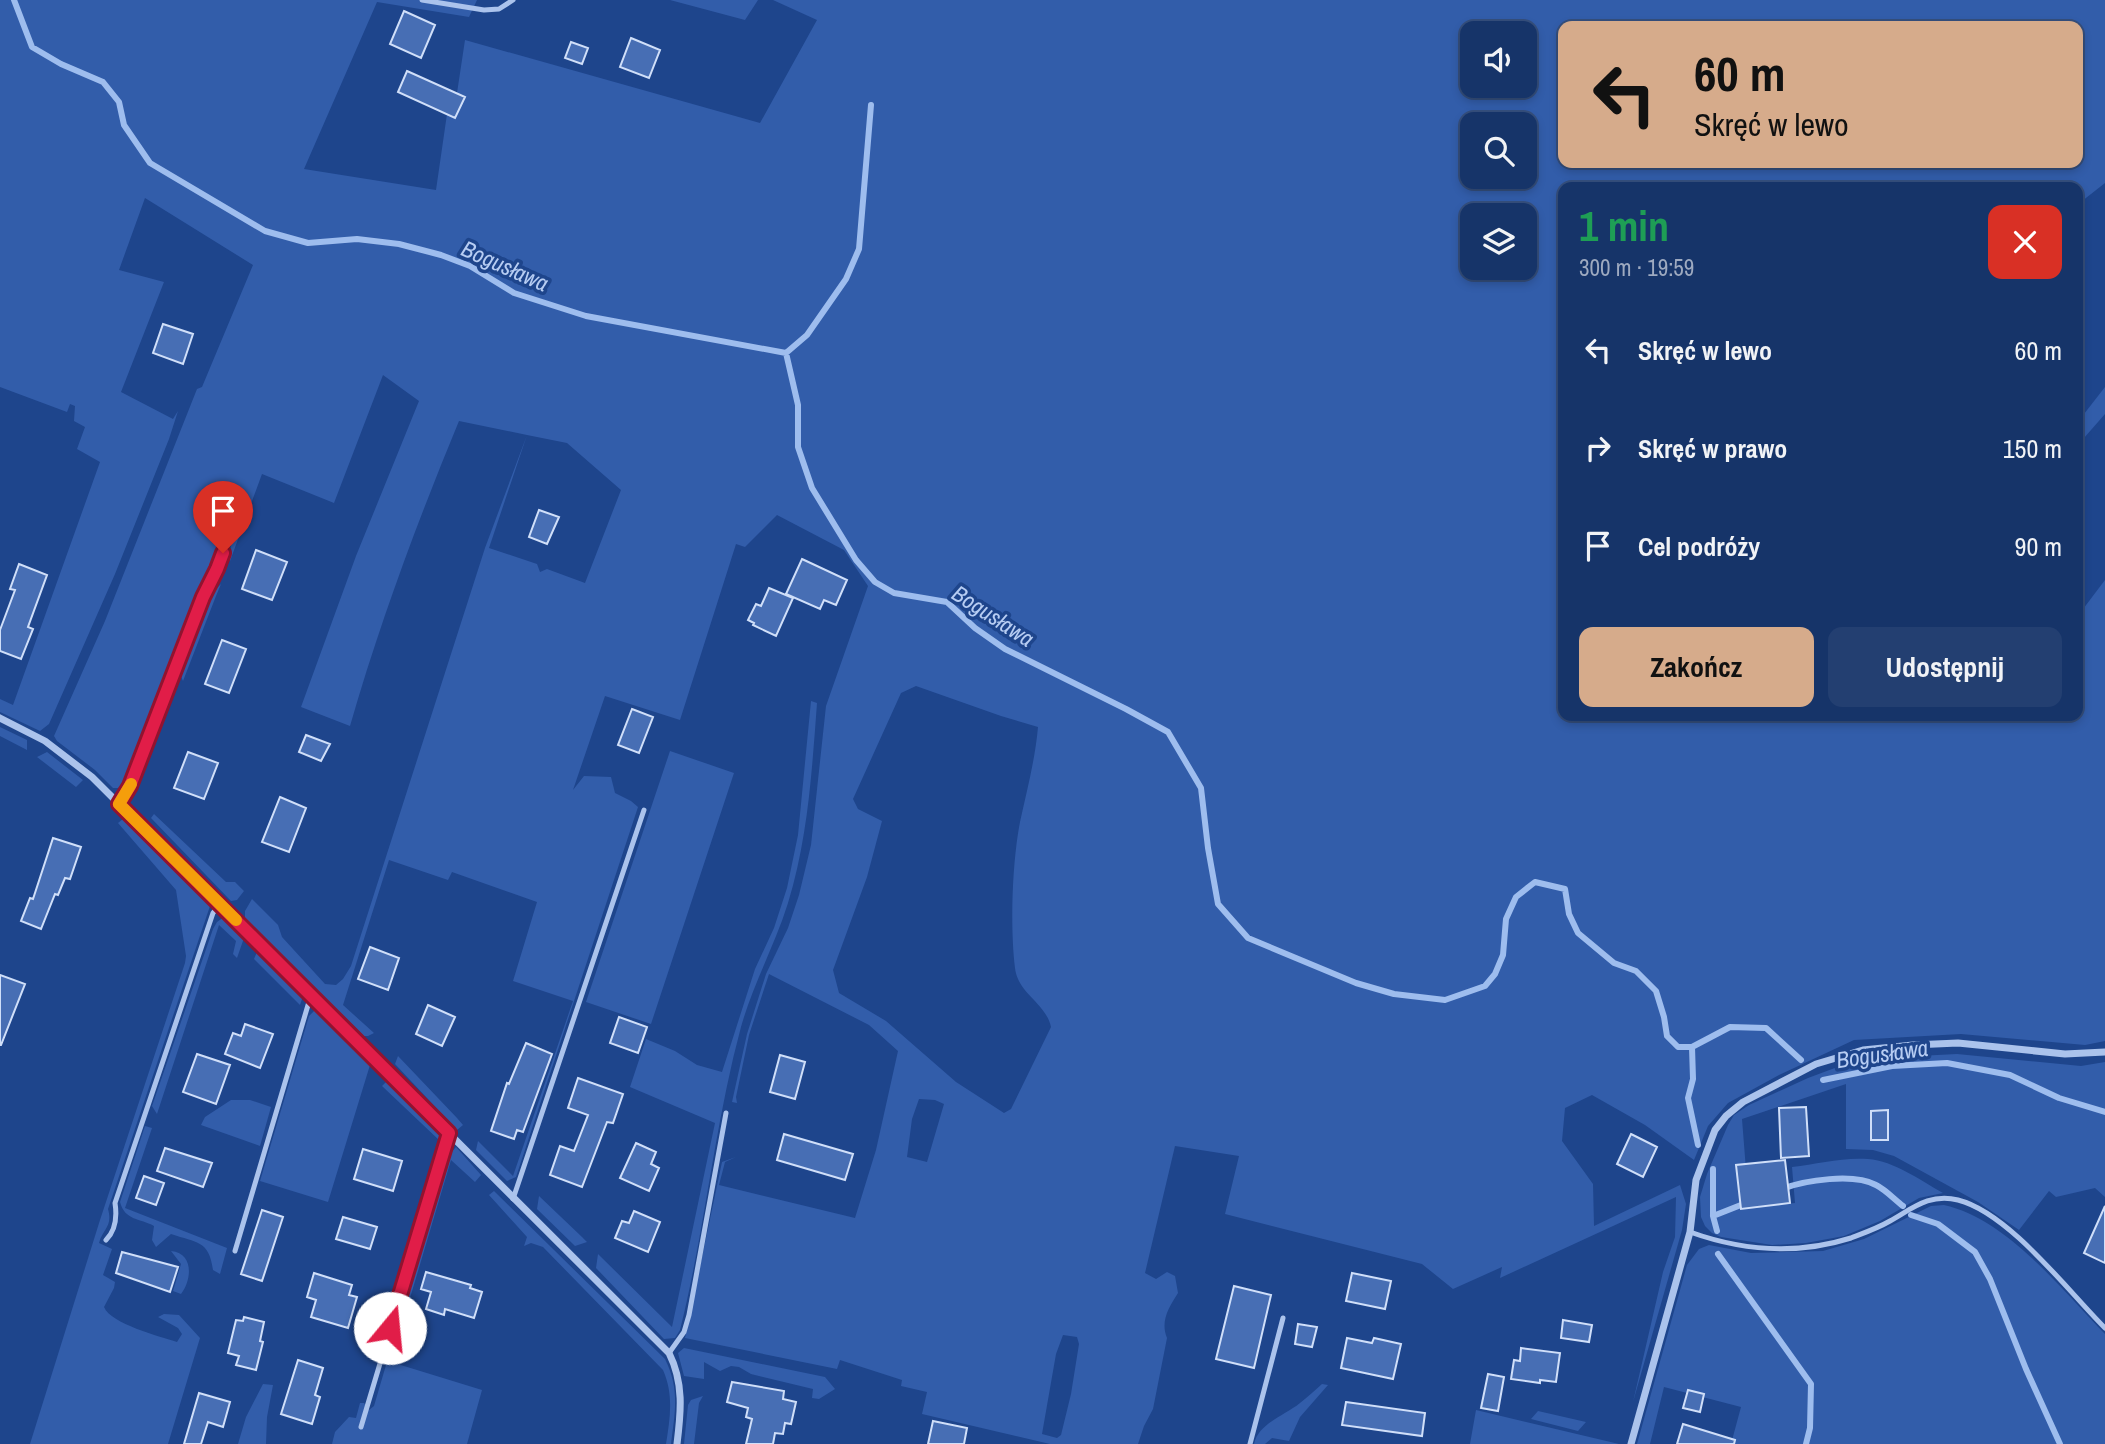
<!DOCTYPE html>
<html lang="pl">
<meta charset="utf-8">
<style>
:root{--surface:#163469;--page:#233f71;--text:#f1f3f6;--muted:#9eaac0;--line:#354f7d;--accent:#d6ab8b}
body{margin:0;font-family:"Archivo Narrow",sans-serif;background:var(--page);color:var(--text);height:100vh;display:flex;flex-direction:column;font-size:26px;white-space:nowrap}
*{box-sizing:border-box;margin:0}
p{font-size:23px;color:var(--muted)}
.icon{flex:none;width:38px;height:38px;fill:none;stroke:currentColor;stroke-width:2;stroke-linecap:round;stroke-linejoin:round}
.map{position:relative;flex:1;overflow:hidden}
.details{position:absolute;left:1558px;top:182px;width:525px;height:539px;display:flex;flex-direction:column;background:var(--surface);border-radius:14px;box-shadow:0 4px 10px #0003,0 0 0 2px var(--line)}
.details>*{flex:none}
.guide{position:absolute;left:1558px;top:21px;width:525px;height:147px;border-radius:14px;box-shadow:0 4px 10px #0003,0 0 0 2px var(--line);background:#d6ab8b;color:#111;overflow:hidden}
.controls{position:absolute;left:1460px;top:21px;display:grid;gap:14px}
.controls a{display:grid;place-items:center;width:77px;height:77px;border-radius:14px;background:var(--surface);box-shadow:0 4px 10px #0003,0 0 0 2px var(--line);font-size:35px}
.pin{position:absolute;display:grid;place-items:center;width:60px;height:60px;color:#fff;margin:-72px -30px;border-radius:50% 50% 50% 0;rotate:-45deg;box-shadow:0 0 7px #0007}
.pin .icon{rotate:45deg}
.me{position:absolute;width:77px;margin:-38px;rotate:17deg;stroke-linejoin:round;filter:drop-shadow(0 0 5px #0008)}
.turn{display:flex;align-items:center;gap:24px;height:147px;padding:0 21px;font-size:32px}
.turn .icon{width:91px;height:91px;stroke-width:2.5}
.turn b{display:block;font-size:49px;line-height:60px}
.round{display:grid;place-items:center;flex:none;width:74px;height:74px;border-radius:14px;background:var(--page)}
.headline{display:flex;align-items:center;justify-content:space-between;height:119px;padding:0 21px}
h1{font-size:42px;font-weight:800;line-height:52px;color:#1e9e55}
.button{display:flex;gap:14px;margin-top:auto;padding:14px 21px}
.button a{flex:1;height:80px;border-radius:14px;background:var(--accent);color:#111;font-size:28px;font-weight:800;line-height:80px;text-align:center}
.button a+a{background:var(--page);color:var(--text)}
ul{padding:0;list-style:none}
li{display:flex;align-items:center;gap:21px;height:98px;padding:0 21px}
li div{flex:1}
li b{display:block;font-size:26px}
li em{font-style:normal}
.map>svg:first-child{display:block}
</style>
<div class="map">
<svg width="2105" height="1444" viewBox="0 0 2105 1444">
<rect width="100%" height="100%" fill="#1e458c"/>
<path fill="#325daa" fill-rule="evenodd" d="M 0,0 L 477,0 L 469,17 L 377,2 L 304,169 L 436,190 L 447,114 L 457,93 L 465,40 L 760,123 L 817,20 L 773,0 L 2105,0 L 2105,183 L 2077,205 L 2077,187 L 1563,187 L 1563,716 L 2077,716 L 2077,617 L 2105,580 L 2105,1041 L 2085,1045 L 1961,1034 L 1854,1040 L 1779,1075 L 1728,1103 L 1708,1126 L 1694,1160 L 1645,1125 L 1592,1095 L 1565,1108 L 1562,1141 L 1593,1184 L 1594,1226 L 1680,1185 L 1686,1204 L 1682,1230 L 1633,1402 L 1663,1272 L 1675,1237 L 1676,1197 L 1500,1278 L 1502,1267 L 1453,1289 L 1422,1264 L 1225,1214 L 1239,1156 L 1175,1146 L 1145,1273 L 1156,1279 L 1167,1272 L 1175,1276 L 1178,1293 C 1169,1307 1160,1321 1167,1338 L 1153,1409 L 1144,1426 L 1138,1444 L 1050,1444 L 922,1414 L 927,1392 L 901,1386 L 902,1380 L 840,1360 L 837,1369 L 685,1338 L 722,1162 L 736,1157 L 725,1162 L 719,1185 L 855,1218 L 876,1150 L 898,1051 L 869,1025 L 769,974 L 749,1035 L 736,1097 L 737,1103 L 732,1102 L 747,1034 L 766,974 L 788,928 L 799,895 L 811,845 L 826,706 L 868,586 L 844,550 L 777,515 L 745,547 L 736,544 L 680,720 L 605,696 L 573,790 L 584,776 L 611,777 L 615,793 L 631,801 L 638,807 L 516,1177 L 507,1181 L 476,1150 L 478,1141 L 513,1176 L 573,1001 L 513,981 L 537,902 L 452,872 L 448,880 L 389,860 L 343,1005 L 374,1033 L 368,1036 L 364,1036 L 245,919 L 245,911 L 252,899 L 278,925 L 282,937 L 325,984 L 336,985 L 343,979 L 351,966 L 485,548 L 527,435 L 459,421 C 418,520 380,622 350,726 L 301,707 L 356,556 L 419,401 L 383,375 L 334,503 L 262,474 L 230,561 L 228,557 L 234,535 L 229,530 L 221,534 L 210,570 L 196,597 L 132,766 L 124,782 L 118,788 L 113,788 L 95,770 L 57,741 L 54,736 L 105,621 L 197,389 L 202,387 L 253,265 L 145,198 L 119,270 L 164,282 L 121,392 L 173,419 L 178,411 L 169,439 L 115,574 L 49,724 L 40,731 L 0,712 L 0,699 L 13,705 L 100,462 L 77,449 L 85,427 L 74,421 L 75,406 L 70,404 L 67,412 L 0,387 ZM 1563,26 L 2077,26 L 2077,163 L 1563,163 ZM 1472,33 L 1524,33 L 1524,86 L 1472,86 ZM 1472,124 L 1524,124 L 1524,177 L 1472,177 ZM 1472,215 L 1524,215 L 1524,268 L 1472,268 ZM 527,435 L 567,443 L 621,490 L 585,583 L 547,569 L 540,572 L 537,564 L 489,548 ZM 916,686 L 1001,716 L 1038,727 C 1035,760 1027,790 1020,822 C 1012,863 1010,927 1015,968 C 1018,994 1046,1003 1051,1027 L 1011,1109 L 1004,1113 L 956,1082 L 886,1021 L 839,993 L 833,970 L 867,877 L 882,821 L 858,809 L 853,799 L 901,693 ZM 919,1099 L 935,1100 L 944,1104 L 927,1162 L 907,1157 L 912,1119 ZM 1063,1335 L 1077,1337 L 1079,1344 L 1071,1394 L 1061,1435 L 1057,1438 L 1042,1434 L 1056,1354 Z
M 670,0 L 758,0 L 745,20 Z
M 2105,387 L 2105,414 L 2077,446 L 2077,423 Z
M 221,584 L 216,596 L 183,681 L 180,674 L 212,593 Z
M 811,701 L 817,703 C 812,770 808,838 788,903 C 775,945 753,984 741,1027 C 714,1127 705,1230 680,1330 L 675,1338 L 664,1339 L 596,1268 L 598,1254 L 672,1327 L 715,1123 L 630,1087 L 646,1039 L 675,1051 L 697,1065 L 722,1072 L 755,969 L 774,928 L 787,888 L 798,835 Z
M 0,727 L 27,740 L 27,750 L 0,736 Z
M 670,751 L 734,773 L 651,1024 L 586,1002 Z
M 47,752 L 83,780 L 76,787 L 37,757 Z
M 154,814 L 226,882 L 235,882 L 244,891 L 237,900 L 231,901 L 151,818 Z
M 123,819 L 209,902 L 210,906 L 108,1209 C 113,1227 103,1228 99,1243 L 112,1249 L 103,1275 L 115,1282 L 114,1288 L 104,1307 C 111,1324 159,1336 177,1342 L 182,1334 L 178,1328 L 158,1317 L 164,1314 L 179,1315 L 200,1338 L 168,1444 L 30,1444 L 100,1220 L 185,963 L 186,956 L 176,890 L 118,823 Z
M 224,917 L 244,938 L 237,958 L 233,954 L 236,941 L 219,925 L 157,1114 L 152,1106 L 213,929 L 217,922 Z
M 257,952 L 303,996 L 300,1005 L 254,959 Z
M 315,1010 L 370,1065 L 328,1202 L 260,1181 L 309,1016 Z
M 1957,1054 L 2081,1066 L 2105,1062 L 2105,1197 L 2095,1188 L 2056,1197 L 2049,1191 L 2019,1230 L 1978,1202 L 1894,1156 L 1873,1150 L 1846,1149 L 1846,1084 L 1742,1119 L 1749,1208 L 1795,1203 L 1792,1167 C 1817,1164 1843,1157 1868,1159 C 1894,1161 1920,1180 1943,1193 L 1919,1198 L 1880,1221 L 1844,1236 L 1806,1243 L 1772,1245 L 1721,1237 L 1712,1233 L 1705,1226 L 1701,1217 L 1700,1197 L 1707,1174 L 1728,1125 L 1734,1115 L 1749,1105 L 1808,1078 L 1859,1059 Z
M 398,1056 L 457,1118 L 463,1125 L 457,1130 L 395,1064 Z
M 388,1080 L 442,1133 L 440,1141 L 382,1086 Z
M 231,1100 L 250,1100 L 271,1107 L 260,1146 L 201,1125 L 205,1117 Z
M 145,1126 L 152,1128 L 125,1208 L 227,1248 L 220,1274 L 213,1270 C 209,1240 197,1243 171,1234 L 156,1247 L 152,1240 L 154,1226 C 140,1218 125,1221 120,1202 Z
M 456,1147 L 481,1175 L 475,1182 L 451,1160 L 391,1362 L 482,1390 L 467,1444 L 332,1444 L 335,1432 L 349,1417 L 356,1418 L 360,1403 L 364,1403 L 369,1410 L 374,1406 L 447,1157 Z
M 494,1191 L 665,1359 C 680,1389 675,1412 671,1444 L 666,1444 C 670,1418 674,1395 663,1370 L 543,1247 L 531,1243 L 524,1246 L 527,1237 L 489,1195 Z
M 539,1196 L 582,1237 L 587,1242 L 575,1246 L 537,1209 Z
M 1944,1205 C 2007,1219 2061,1289 2105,1334 L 2105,1444 L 1731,1444 L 1741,1407 L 1664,1387 L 1650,1444 L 1637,1444 L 1687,1265 L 1699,1249 L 1709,1245 L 1751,1253 L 1823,1251 L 1864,1239 L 1931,1206 Z
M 171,1251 C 194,1253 192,1280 181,1294 L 173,1291 L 181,1264 Z
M 684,1348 L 825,1377 L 835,1389 L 819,1399 L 812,1398 L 813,1389 L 751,1374 L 739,1367 L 731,1366 L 720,1371 L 704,1362 L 704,1379 L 684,1376 L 678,1353 Z
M 263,1384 L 273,1385 L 267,1417 L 266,1444 L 238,1444 L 246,1417 Z
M 1322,1384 L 1328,1385 L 1300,1417 L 1289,1441 L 1272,1438 L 1265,1444 L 1254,1444 C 1259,1423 1284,1416 1300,1403 C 1308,1397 1315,1390 1322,1384 Z
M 703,1396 L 699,1403 L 694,1444 L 684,1444 L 688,1405 L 691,1400 Z
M 1476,1410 L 1619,1444 L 1470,1444 Z
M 1538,1411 L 1586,1422 L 1578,1431 L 1531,1419 Z"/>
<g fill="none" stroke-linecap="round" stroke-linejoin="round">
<path stroke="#9ebdee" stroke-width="6" d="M 14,0 L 32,47 L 61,64 L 103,82 L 119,102 L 124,125 L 150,163 L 265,231 L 308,243 L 357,239 L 399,244 L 441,255 L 470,266 L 514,293 L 586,316 L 786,353 L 798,405 L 798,447 L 812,488 L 856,560 L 875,582 L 894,593 L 947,602 L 975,628 L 1005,649 L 1126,709 L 1168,732 L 1201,788 L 1208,848 L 1218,904 L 1248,938 L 1356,983 L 1394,994 L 1445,1000 L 1485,986 L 1495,974 L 1503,955 L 1506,919 L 1516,897 L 1535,882 L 1565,889 L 1569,914 L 1578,933 L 1614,963 L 1636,971 L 1656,991 L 1664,1017 L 1667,1036 L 1678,1047 L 1692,1047 L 1730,1027 L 1766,1028 L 1801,1060
M 786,353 L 807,335 L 846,279 L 859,249 L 871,105
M 1692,1047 L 1693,1079 L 1688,1098 L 1698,1145
M 1823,1080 L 1892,1066 L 1947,1063 L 2010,1075 L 2059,1098 L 2105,1112
M 1713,1169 L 1713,1216 L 1717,1231
M 1782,1189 C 1805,1180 1854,1173 1876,1185 C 1886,1190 1895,1200 1903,1206
M 1911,1215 L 1938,1224 L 1975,1252 L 1990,1279 L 2026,1369 L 2060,1444
M 1713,1216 L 1746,1203
M 1718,1254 L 1811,1384 L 1810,1428 L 1806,1444"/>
</g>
<path fill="#476eb4" stroke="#d0dff9" stroke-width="2" d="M 404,11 L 435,25 L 421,58 L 390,44 Z
M 631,38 L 660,50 L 649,78 L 620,67 Z
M 571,42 L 588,48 L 582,64 L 565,58 Z
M 407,71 L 465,97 L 455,118 L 398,92 Z
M 163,324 L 193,334 L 183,364 L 153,353 Z
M 539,510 L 559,517 L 547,544 L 529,537 Z
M 256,550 L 287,562 L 272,600 L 242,589 Z
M 802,559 L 847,580 L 836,605 L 824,600 L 820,609 L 786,594 Z
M 19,564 L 47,575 L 28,627 L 33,629 L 21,659 L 0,651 L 0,630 L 15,590 L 10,589 Z
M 769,588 L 793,598 L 776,636 L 753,625 L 754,623 L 748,620 L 756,604 L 761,606 Z
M 222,640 L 246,649 L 229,693 L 205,684 Z
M 632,709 L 653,717 L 639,753 L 618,745 Z
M 306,735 L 330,744 L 321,761 L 299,752 Z
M 188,752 L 218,763 L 204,799 L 174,788 Z
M 280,797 L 306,808 L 289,852 L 262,842 Z
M 53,838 L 81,847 L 70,879 L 65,878 L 58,895 L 55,894 L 41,929 L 21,921 L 30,898 L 33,899 Z
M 370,947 L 399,958 L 388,990 L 358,979 Z
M 0,975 L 25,984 L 1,1045 L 0,1045 Z
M 428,1005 L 455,1017 L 442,1046 L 416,1034 Z
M 619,1017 L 647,1027 L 638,1053 L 610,1043 Z
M 245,1024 L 273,1034 L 260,1068 L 225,1054 L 233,1033 L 241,1036 Z
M 526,1043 L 552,1054 L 523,1132 L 517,1130 L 514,1139 L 491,1131 L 507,1083 L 509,1084 Z
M 197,1054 L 230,1065 L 216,1104 L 183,1092 Z
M 780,1055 L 805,1062 L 795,1099 L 770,1092 Z
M 578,1078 L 623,1094 L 613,1123 L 607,1122 L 582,1187 L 550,1175 L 560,1146 L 574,1151 L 588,1115 L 568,1108 Z
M 1806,1107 L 1809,1156 L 1781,1158 L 1779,1108 Z
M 1888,1110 L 1888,1140 L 1871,1140 L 1871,1111 Z
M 784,1134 L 853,1154 L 845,1180 L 777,1160 Z
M 1631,1134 L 1657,1147 L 1643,1177 L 1617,1164 Z
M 636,1143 L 656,1152 L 651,1164 L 659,1168 L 649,1191 L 620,1178 Z
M 165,1148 L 212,1163 L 203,1187 L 157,1171 Z
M 363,1149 L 402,1161 L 393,1191 L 354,1179 Z
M 1785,1160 L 1790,1203 L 1741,1209 L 1736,1165 Z
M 144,1176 L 164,1183 L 156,1205 L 136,1198 Z
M 2105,1206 L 2105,1263 L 2084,1253 Z
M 262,1210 L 283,1217 L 262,1281 L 241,1274 Z
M 634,1211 L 660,1222 L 648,1252 L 615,1238 L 622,1221 L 629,1223 Z
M 343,1217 L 377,1227 L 370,1249 L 336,1239 Z
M 122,1252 L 178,1267 L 170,1292 L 116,1273 Z
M 426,1272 L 471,1285 L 470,1288 L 482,1292 L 474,1318 L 445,1309 L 444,1315 L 426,1309 L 431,1292 L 421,1289 Z
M 314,1273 L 352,1285 L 349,1295 L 357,1297 L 348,1328 L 311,1317 L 316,1300 L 307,1297 Z
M 1352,1273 L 1391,1281 L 1385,1309 L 1346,1301 Z
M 1234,1286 L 1271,1295 L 1254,1368 L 1216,1359 Z
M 244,1317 L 264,1322 L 260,1341 L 263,1342 L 256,1370 L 236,1365 L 239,1356 L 228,1353 L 236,1320 L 243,1321 Z
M 1563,1320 L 1592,1325 L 1589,1342 L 1561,1338 Z
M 1298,1324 L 1317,1327 L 1312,1347 L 1295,1344 Z
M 1347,1338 L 1372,1343 L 1374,1338 L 1401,1344 L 1393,1379 L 1341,1368 Z
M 1521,1348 L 1560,1353 L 1556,1382 L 1540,1380 L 1540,1383 L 1511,1379 L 1514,1360 L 1520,1361 Z
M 298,1360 L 323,1368 L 315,1395 L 320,1397 L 312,1424 L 281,1414 Z
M 1488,1374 L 1504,1377 L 1498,1411 L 1481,1408 Z
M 732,1382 L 784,1391 L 783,1399 L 796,1402 L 791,1424 L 785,1423 L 783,1434 L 775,1433 L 773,1444 L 746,1444 L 752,1419 L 746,1417 L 748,1408 L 727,1402 Z
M 1688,1390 L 1704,1394 L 1700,1412 L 1683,1408 Z
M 199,1393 L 230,1402 L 223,1427 L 208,1422 L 201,1444 L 184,1444 Z
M 1346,1402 L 1425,1413 L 1422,1436 L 1342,1425 Z
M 933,1421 L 967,1428 L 964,1444 L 928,1444 Z
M 1683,1424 L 1735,1440 L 1734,1444 L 1677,1444 Z"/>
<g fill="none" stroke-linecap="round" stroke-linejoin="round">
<path stroke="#abc3ec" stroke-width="5" d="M 422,0 L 484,10 L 499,9 L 513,0
M 119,804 L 130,786 L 203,597 L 217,569 L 228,537
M 513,1199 L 644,810
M 1690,1232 C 1743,1251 1797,1255 1851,1238 C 1864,1233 1878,1228 1890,1221 C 1913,1208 1930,1193 1958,1200 C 2009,1213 2068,1291 2105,1328
M 106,1240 C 116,1230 117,1216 115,1203 L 213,913 L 220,904
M 235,1251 L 311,995
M 669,1353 L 684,1332 L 689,1315 L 726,1113
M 361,1427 L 449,1133
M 1250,1444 L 1283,1318"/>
<path stroke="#abc3ec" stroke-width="7" d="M 0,718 L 45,741 L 92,777 L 669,1353 C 684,1383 681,1412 677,1444
M 1631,1444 L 1690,1232 L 1696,1180 L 1715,1130 L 1726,1116 L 1743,1102 L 1816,1064 L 1863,1050 L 1913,1045 L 1958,1043 L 2065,1054 L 2105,1052"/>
</g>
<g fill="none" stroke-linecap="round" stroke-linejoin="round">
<g stroke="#92132f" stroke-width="18">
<path id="route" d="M 223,553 L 217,569 L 203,597 L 130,786 L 119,804 L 449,1133 L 390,1328"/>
</g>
<use href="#route" stroke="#e11d48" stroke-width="12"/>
<path stroke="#f59e0b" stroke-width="12" d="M 131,784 L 119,804 L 236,920"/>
</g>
<g text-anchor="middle" stroke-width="7" stroke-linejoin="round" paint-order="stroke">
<g font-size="23" font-style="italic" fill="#b7cdf3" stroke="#1e458c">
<text transform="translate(505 266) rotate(24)" y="8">Bogusława</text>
<text transform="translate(993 616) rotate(33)" y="8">Bogusława</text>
<text transform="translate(1882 1054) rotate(-8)" y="8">Bogusława</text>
</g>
</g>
</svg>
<div class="controls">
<a><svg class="icon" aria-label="sound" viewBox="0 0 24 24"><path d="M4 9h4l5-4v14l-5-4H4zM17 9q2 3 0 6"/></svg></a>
<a><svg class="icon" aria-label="search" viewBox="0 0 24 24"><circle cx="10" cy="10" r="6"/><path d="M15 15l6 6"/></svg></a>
<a><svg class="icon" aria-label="layers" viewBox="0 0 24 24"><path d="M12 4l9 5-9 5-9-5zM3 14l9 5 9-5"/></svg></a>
</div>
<div class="pin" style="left:223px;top:553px;background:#d93025"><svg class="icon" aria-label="arrive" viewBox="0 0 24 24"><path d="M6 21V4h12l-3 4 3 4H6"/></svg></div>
<svg class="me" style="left:390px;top:1328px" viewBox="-20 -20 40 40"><circle r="19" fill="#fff"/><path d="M0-13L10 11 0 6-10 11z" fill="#e11d48"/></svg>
<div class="guide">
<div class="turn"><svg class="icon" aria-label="left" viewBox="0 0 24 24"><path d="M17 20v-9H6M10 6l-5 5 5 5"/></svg><div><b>60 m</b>Skręć w lewo</div></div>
</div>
<section class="details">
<div class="headline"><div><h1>1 min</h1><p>300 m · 19:59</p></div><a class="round" style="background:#d93025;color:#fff"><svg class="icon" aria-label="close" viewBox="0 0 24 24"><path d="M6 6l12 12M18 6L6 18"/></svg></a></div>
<ul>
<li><svg class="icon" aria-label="left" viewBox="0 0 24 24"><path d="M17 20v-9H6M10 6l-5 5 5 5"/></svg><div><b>Skręć w lewo</b></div><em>60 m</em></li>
<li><svg class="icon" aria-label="right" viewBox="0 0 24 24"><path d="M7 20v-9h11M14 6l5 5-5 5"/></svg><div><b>Skręć w prawo</b></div><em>150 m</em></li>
<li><svg class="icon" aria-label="arrive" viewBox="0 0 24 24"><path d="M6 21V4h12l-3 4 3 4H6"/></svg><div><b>Cel podróży</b></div><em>90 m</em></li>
</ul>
<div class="button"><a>Zakończ</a><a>Udostępnij</a></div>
</section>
</div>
